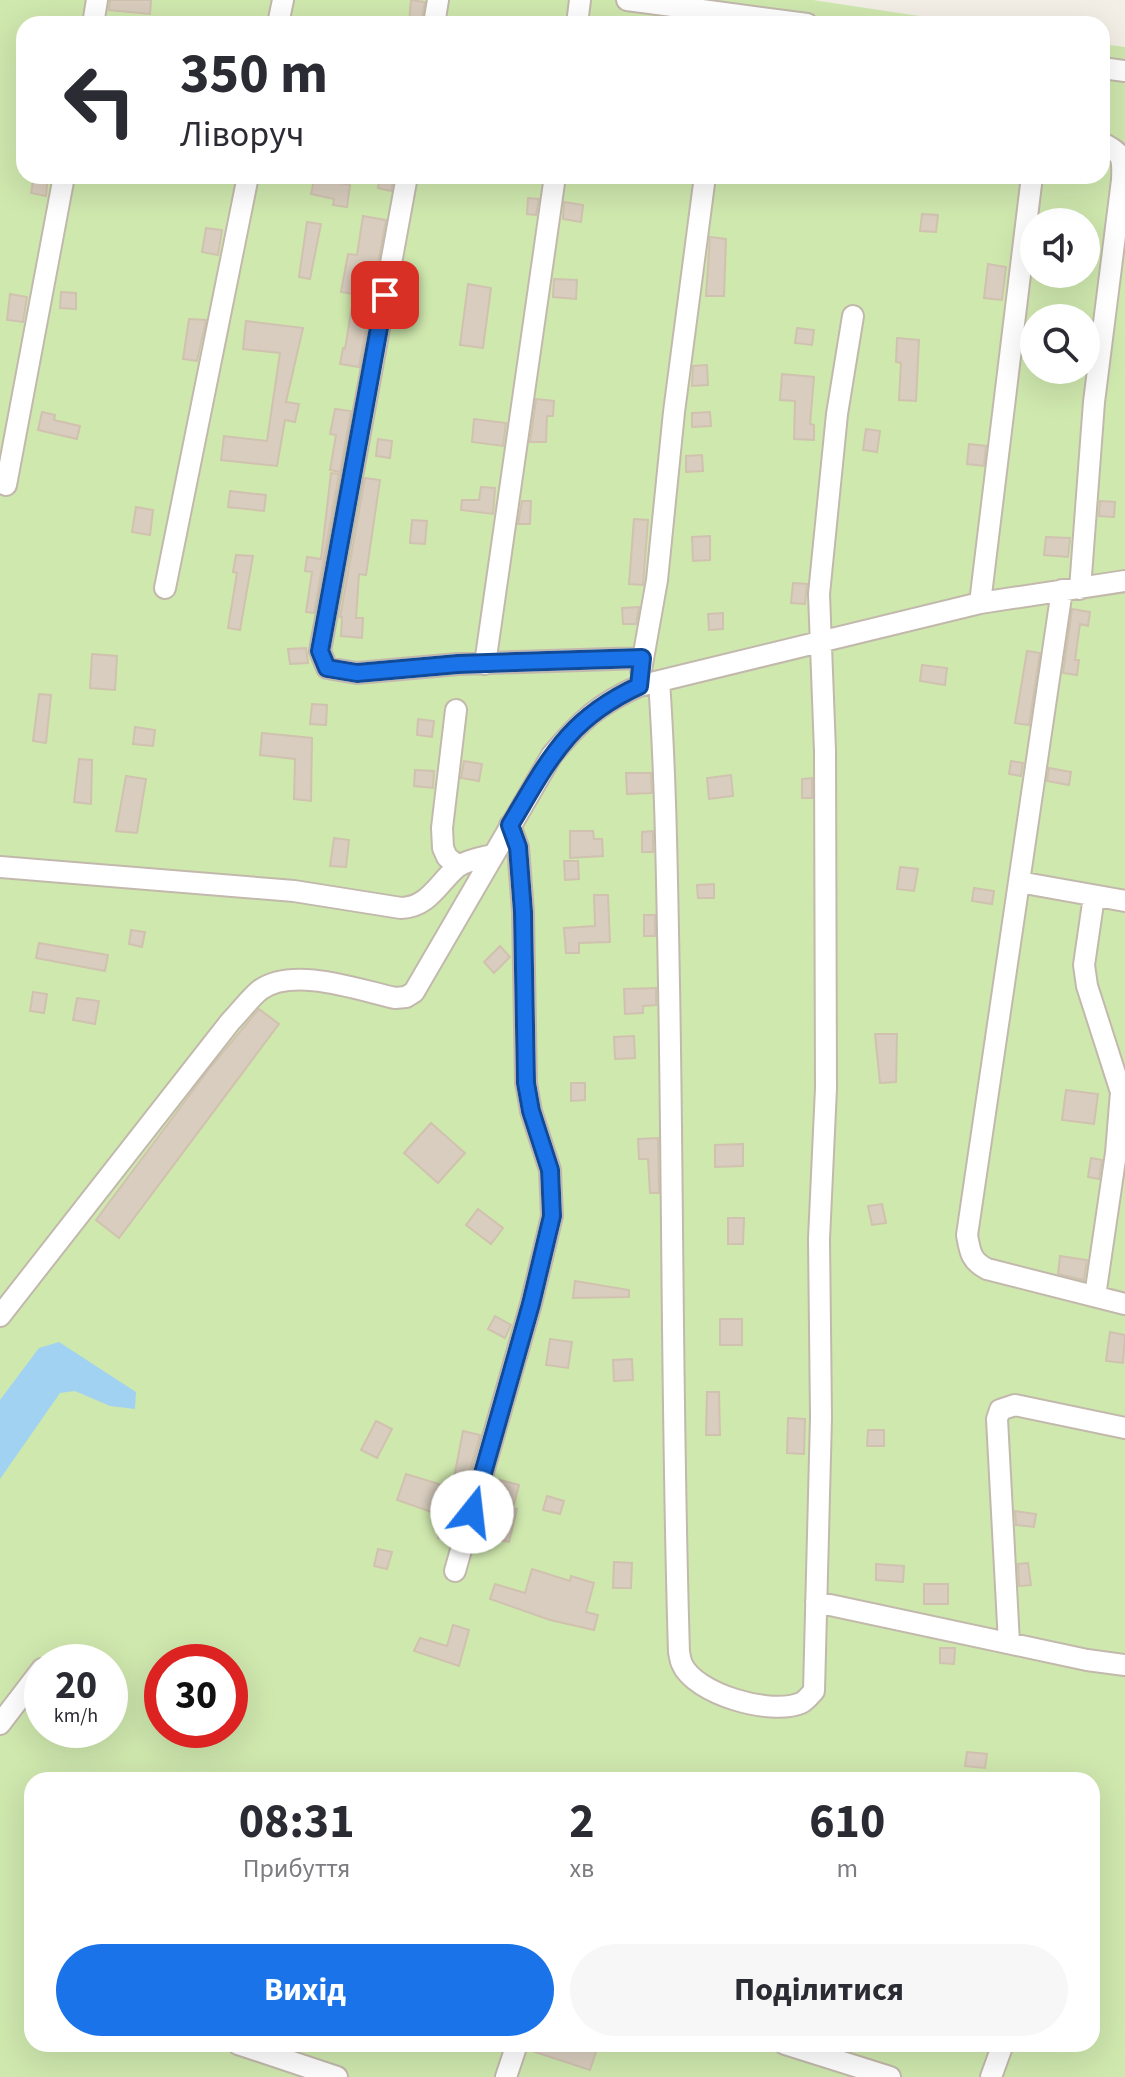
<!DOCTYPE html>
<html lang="uk">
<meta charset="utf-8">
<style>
:root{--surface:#fff;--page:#f7f7f7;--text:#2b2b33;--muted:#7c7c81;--accent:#1a73e8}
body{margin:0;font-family:"Source Sans 3",sans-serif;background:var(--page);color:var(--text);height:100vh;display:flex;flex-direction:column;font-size:30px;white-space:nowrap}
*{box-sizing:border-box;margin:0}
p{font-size:26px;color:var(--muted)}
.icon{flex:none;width:44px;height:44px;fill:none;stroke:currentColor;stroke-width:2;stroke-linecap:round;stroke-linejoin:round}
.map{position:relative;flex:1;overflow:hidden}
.details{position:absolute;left:24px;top:1772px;width:1076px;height:280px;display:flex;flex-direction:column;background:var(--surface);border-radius:24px;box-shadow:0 8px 32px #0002}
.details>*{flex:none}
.banner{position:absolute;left:16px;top:16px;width:1094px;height:168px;border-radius:24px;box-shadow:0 8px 32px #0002;background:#fff;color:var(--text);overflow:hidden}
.fabs{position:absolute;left:1020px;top:208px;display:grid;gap:16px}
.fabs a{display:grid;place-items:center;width:80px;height:80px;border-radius:50%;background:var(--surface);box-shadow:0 8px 32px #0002;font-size:40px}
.speed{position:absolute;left:24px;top:1644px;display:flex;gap:16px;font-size:40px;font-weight:700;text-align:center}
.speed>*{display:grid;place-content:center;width:104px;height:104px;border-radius:50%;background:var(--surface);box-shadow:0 8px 32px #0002;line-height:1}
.speed small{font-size:20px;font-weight:400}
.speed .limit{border:12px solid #d22;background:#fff;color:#111}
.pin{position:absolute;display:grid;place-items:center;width:68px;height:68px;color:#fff;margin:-34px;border-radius:16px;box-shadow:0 4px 12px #0006}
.me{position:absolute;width:88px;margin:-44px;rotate:16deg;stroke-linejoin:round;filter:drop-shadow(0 0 6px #0008)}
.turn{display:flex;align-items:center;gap:28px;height:168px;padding:0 32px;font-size:36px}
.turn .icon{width:104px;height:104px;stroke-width:2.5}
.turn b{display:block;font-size:56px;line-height:68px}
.eta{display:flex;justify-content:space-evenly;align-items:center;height:136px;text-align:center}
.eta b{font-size:48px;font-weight:700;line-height:56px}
.button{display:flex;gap:16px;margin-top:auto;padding:16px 32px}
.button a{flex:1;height:92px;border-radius:48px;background:var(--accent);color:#fff;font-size:32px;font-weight:700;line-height:92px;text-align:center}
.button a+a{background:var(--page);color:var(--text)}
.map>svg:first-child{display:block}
</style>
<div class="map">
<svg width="1125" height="2077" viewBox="0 0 1125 2077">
<rect width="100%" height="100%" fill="#f3efe6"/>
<path fill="#cfe8ae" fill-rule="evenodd" d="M 0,0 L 813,0 L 972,24 L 24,24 L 24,176 L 1102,176 L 1102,44 L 1125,47 L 1125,2077 L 0,2077 ZM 1034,222 L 1086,222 L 1086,274 L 1034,274 ZM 1034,318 L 1086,318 L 1086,370 L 1034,370 ZM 42,1662 L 110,1662 L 110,1730 L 42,1730 ZM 162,1662 L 230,1662 L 230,1730 L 162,1730 ZM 32,1780 L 1092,1780 L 1092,2044 L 32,2044 Z"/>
<path fill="#a2d2f1" d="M 59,1342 L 136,1392 L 135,1409 L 110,1406 L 75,1391 L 60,1393 L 0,1479 L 0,1400 L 39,1348 Z"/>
<path fill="#d8cdbe" stroke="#d0c2af" stroke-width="2" d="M 110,0 L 151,0 L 150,14 L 109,10 Z
M 411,0 L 425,2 L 421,24 L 409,23 Z
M 34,176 L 48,176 L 46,196 L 31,193 Z
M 315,176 L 335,176 L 334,182 L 350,185 L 347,207 L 333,205 L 334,199 L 311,194 Z
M 380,176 L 394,176 L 391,191 L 378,188 Z
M 528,198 L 539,199 L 536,215 L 527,214 Z
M 564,202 L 583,205 L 581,222 L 563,219 Z
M 922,214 L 938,215 L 936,232 L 920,231 Z
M 363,216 L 386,220 L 359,367 L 340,364 L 343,348 L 345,349 L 354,294 L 341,292 L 348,254 L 357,255 Z
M 307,222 L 321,224 L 310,279 L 299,277 Z
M 206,228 L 222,230 L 218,255 L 202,252 Z
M 710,237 L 726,239 L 724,296 L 706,296 Z
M 988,264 L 1006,267 L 1002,300 L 984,298 Z
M 554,279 L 577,280 L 576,299 L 553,297 Z
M 468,284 L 491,288 L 483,348 L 460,345 Z
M 61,292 L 76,293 L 76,309 L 60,308 Z
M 10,294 L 27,297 L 23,322 L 7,320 Z
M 189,319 L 206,320 L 197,361 L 183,359 Z
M 246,321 L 303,328 L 286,402 L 299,404 L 295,422 L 285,420 L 277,466 L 221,460 L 224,436 L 267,441 L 280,353 L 243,349 Z
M 797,328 L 814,330 L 812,345 L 795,343 Z
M 897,338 L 919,340 L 916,401 L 899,400 L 901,363 L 896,362 Z
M 707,365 L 708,385 L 692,386 L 693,366 Z
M 782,374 L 814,377 L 810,424 L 814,425 L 814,440 L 794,439 L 795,401 L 780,400 Z
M 536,399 L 554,401 L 553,416 L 547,416 L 546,442 L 530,442 Z
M 335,409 L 351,411 L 340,472 L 330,470 L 336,435 L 330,434 Z
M 42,412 L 55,415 L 54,420 L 80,426 L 77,439 L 38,430 Z
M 710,412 L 711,426 L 692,427 L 692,413 Z
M 474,419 L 506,423 L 503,446 L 472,442 Z
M 866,429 L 880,431 L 877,452 L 863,450 Z
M 378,439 L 392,441 L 390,458 L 376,456 Z
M 969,444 L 986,446 L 984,466 L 967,464 Z
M 702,455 L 703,471 L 686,472 L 686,456 Z
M 331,473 L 339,474 L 314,613 L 306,612 L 312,572 L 305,571 L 307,557 L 321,559 Z
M 365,478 L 380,480 L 366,575 L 359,574 L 356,618 L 363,618 L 362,638 L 341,636 L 342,617 L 340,617 Z
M 481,487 L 495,488 L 493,514 L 461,510 L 462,500 L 479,500 Z
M 230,491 L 266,495 L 264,511 L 228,507 Z
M 522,501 L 531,501 L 530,524 L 518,524 Z
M 1100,501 L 1115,502 L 1114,517 L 1099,516 Z
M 136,507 L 153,510 L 150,535 L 132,532 Z
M 634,519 L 648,520 L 643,585 L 629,584 Z
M 412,520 L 427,521 L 425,544 L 410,543 Z
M 710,536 L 710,560 L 693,561 L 692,537 Z
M 1046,537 L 1070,538 L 1068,557 L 1044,555 Z
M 236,555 L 253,556 L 240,630 L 228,628 L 237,573 L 233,572 Z
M 793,583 L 807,584 L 805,604 L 791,603 Z
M 639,607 L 636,624 L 623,624 L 622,608 Z
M 1072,609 L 1090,612 L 1088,626 L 1080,624 L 1075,660 L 1079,660 L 1077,675 L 1063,673 Z
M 723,613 L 723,629 L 709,630 L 708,614 Z
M 306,648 L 308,663 L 290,664 L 288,649 Z
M 1027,651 L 1040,653 L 1029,725 L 1015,723 Z
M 92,654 L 117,656 L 115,690 L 90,688 Z
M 922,665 L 947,668 L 945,685 L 920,681 Z
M 39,694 L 51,695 L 46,743 L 33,741 Z
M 312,704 L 327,705 L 326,725 L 310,724 Z
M 418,719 L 434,721 L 432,737 L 417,735 Z
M 135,727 L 155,730 L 153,746 L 133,744 Z
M 262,733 L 312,738 L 311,801 L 294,799 L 295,759 L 260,755 Z
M 79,759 L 92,760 L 91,804 L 74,802 Z
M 464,761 L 482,764 L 479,781 L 461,778 Z
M 1011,761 L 1023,763 L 1021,776 L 1009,774 Z
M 1049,768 L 1071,772 L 1069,785 L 1047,781 Z
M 415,770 L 434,771 L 433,788 L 414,786 Z
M 626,773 L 651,773 L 652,793 L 627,794 Z
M 731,775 L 733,796 L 709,799 L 707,778 Z
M 126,776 L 146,779 L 137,833 L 116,831 Z
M 812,778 L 812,798 L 802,798 L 802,779 Z
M 570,831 L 593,831 L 594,839 L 602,839 L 603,856 L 570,858 Z
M 653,831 L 653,852 L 642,852 L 642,832 Z
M 334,838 L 349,840 L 346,867 L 330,866 Z
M 564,861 L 578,861 L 579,879 L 565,880 Z
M 900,867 L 918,869 L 914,891 L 897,889 Z
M 714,884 L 714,898 L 698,898 L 697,885 Z
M 974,888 L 994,891 L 992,904 L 972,901 Z
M 594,895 L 608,895 L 610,942 L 579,943 L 579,953 L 566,953 L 564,928 L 595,926 Z
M 644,915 L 655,915 L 655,936 L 644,936 Z
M 131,930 L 145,932 L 142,947 L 129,944 Z
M 39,943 L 108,955 L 105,971 L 36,958 Z
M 500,946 L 510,957 L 494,973 L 484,962 Z
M 656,988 L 656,1005 L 643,1006 L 643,1013 L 625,1014 L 624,989 Z
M 33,992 L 47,994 L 44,1013 L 30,1011 Z
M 77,998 L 99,1001 L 95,1024 L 73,1020 Z
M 259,1009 L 279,1024 L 119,1238 L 96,1220 L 209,1069 Z
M 875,1034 L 897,1034 L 896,1082 L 880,1083 Z
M 634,1036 L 635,1058 L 615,1059 L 614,1037 Z
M 571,1083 L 585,1083 L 585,1100 L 571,1101 Z
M 1066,1090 L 1098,1094 L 1094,1124 L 1062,1120 Z
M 431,1123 L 465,1153 L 438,1183 L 404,1153 Z
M 658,1138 L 659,1193 L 650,1193 L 648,1159 L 639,1159 L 638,1139 Z
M 743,1144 L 743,1166 L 715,1167 L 715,1145 Z
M 1091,1158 L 1102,1160 L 1099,1179 L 1088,1177 Z
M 882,1204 L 886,1223 L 872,1225 L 868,1206 Z
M 478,1209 L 503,1228 L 491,1244 L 466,1225 Z
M 728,1218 L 744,1218 L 743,1244 L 728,1244 Z
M 1060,1256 L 1087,1260 L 1084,1280 L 1058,1274 Z
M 575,1281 L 629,1290 L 629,1297 L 573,1298 Z
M 495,1316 L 511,1325 L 505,1338 L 488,1329 Z
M 720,1319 L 742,1319 L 742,1345 L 720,1345 Z
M 1110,1332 L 1125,1335 L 1123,1363 L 1106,1361 Z
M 550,1339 L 572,1342 L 568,1368 L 546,1365 Z
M 632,1359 L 633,1380 L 614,1381 L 613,1360 Z
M 707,1392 L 719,1392 L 720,1435 L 706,1435 Z
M 788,1418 L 805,1419 L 804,1454 L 787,1453 Z
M 376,1421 L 392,1429 L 377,1458 L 361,1450 Z
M 868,1430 L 884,1430 L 884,1446 L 867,1446 Z
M 463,1431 L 480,1435 L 450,1541 L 438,1538 L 443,1516 L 397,1500 L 406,1474 L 452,1488 Z
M 500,1480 L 519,1485 L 513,1508 L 517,1509 L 509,1542 L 488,1537 Z
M 547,1496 L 564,1501 L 560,1514 L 543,1510 Z
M 1015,1511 L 1036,1514 L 1034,1527 L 1016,1525 Z
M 378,1549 L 392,1552 L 387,1569 L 374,1566 Z
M 614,1562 L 632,1563 L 631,1588 L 613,1588 Z
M 1028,1563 L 1031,1585 L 1019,1586 L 1018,1564 Z
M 876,1564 L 904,1566 L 903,1582 L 876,1580 Z
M 532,1569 L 570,1581 L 571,1576 L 594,1583 L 586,1612 L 598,1615 L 594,1630 L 550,1620 L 490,1599 L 495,1584 L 525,1593 Z
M 924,1584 L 948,1584 L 948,1604 L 924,1604 Z
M 453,1625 L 469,1630 L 459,1666 L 414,1651 L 420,1638 L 447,1646 Z
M 940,1648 L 955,1648 L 954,1664 L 940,1663 Z
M 967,1752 L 987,1754 L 985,1768 L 965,1766 Z
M 530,2044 L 572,2044 L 596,2052 L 590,2070 L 529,2050 Z"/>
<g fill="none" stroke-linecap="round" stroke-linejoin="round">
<g stroke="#c2b9ac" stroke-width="24">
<path id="minor" d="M 627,0 L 807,24
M 93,24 L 97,0
M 278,24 L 283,0
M 434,24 L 438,0
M 577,24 L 580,0
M 1102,68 L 1125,71
M 407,176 L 320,651 L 327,668 L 357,673 L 458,664 L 642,658
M 6,485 L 64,176
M 165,588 L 248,176
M 1080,589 L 1094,402 L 1122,180 C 1123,158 1123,153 1102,143
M 1062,590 L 967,1235 C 970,1252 971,1261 987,1269 L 1125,1304
M 980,603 L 1032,176
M 485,664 L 555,176
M 641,670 L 657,580 L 674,412 L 705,176
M 659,681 C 666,782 667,883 669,984 C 673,1207 672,1429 679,1652 C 680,1656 680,1660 682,1664 C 695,1694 771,1716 801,1703 C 806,1701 810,1695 814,1691 L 821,1417 L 819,1239 L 826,1088 L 825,751 L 819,594 L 837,414 L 853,316
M 456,710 L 442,828 L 443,848 L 447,857 L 458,866
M 0,867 L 294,891 L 401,908 C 428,907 437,885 456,868 C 464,861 481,858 492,855
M 1019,882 L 1125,901
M 1094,896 L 1084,965 L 1087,986 L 1121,1092 L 1116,1153 L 1095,1296
M 0,1316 L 230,1022 C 240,1012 249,999 260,990 C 293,966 359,990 395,998 L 406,997 L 414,992 L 552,755 C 580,721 599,704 639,686 L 980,603 L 1125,581
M 455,1571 L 531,1304 L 552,1216 L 550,1170 L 531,1111 L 526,1083 L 523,912 L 518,847 L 510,825
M 816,1602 L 1087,1660 L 1125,1665
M 1009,1643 L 997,1419 L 1000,1410 L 1015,1405 L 1125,1428
M 0,1724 L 42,1669
M 238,2044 L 337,2077
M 785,2044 L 890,2077
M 506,2077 L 517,2044
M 991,2077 L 1003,2044"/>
</g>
<use href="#minor" stroke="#fff" stroke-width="20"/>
</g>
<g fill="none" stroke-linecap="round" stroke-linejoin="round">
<g stroke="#114b97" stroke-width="20">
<path id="route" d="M 385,295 L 320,651 L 327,668 L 357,673 L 458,664 L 642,658 L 639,686 C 567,719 549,760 510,825 L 518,847 L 523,912 L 526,1083 L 531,1111 L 550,1170 L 552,1216 L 531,1304 L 472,1512"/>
</g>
<use href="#route" stroke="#1a73e8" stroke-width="14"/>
</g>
</svg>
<div class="fabs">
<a><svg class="icon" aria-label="sound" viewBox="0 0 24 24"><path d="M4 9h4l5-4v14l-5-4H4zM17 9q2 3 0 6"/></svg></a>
<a><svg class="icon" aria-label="search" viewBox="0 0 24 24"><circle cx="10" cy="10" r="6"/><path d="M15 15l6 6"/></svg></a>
</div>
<div class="speed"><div>20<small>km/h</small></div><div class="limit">30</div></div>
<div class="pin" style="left:385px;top:295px;background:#d93025"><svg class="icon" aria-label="arrive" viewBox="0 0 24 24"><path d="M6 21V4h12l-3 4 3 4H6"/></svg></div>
<svg class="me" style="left:472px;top:1512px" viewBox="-20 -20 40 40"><circle r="19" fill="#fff"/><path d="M0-13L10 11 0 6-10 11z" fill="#1a73e8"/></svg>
<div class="banner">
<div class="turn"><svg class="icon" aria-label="left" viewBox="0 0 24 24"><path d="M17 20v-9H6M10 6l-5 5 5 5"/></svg><div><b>350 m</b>Ліворуч</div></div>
</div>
<section class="details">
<div class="eta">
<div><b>08:31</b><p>Прибуття</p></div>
<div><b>2</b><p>хв</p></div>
<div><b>610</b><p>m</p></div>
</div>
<div class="button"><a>Вихід</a><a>Поділитися</a></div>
</section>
</div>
